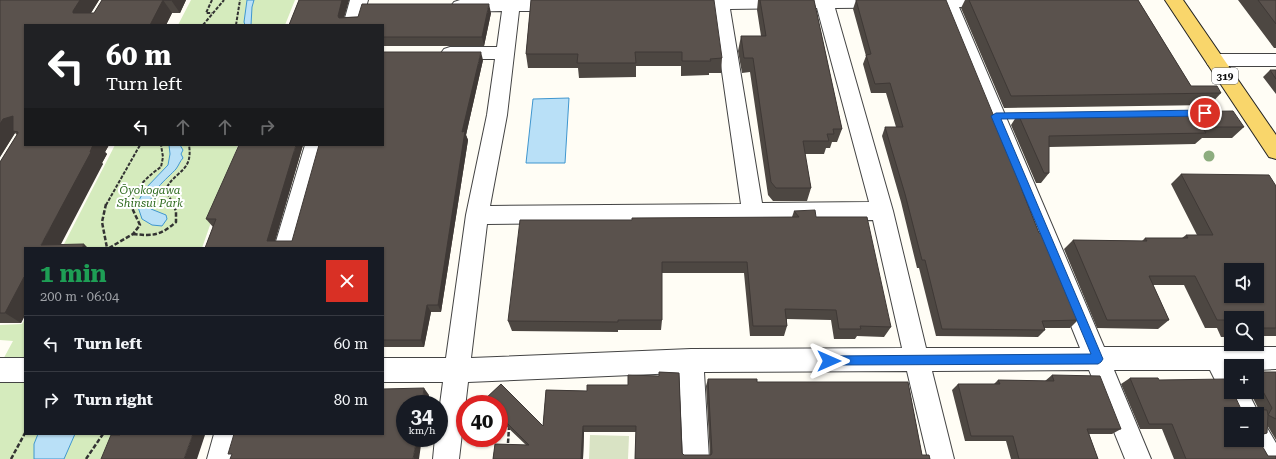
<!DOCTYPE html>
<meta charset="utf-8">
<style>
:root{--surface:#171b24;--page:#242831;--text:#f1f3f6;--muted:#9ea1a6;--line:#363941}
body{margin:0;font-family:"Roboto Serif",serif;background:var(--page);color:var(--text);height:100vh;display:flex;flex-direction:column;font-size:15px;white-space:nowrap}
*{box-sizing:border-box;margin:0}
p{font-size:13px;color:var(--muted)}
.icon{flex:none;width:22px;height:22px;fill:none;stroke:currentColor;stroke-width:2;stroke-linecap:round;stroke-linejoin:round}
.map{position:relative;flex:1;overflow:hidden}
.panel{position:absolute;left:24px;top:247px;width:360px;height:188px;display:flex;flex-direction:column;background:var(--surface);border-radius:0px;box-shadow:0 1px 3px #0004}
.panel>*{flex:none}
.top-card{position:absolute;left:24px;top:24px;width:360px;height:122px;border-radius:0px;box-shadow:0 1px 3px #0004;background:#202124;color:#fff;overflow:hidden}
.tools{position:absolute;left:1224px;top:263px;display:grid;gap:8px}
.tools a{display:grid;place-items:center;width:40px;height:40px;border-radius:0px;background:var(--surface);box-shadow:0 1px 3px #0004;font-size:20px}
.speed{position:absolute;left:396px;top:395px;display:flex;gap:8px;font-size:20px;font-weight:700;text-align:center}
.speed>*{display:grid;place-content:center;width:52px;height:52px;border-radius:50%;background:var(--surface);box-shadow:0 1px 3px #0004;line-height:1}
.speed small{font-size:10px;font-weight:400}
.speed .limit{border:6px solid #d22;background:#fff;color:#111}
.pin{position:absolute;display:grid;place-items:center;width:34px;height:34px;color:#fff;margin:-17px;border:2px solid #fff;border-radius:50%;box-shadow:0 1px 4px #0007}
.me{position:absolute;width:44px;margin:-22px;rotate:90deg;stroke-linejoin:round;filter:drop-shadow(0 0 3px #0008)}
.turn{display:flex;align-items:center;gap:14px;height:84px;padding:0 16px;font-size:18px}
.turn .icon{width:52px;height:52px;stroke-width:2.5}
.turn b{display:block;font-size:28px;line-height:34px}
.lanes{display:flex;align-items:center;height:38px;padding:0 16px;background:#0003;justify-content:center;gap:20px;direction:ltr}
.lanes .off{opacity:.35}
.round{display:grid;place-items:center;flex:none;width:42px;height:42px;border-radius:0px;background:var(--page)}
.head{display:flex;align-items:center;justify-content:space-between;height:68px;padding:0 16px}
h1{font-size:24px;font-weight:700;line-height:30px;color:#1e9e55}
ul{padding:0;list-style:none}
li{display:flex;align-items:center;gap:12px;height:56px;padding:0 16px;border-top:1px solid var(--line)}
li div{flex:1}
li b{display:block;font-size:15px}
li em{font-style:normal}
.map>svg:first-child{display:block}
</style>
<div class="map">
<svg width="1276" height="459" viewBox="0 0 1276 459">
<rect width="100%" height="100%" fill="#fffdf5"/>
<path fill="#d5ebbd" d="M 191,0 L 295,0 L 285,25 L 178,25 Z
M 115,145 L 238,145 L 202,248 L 62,248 Z
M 25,319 L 25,434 L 122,434 L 109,459 L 0,459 L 0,365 L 13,341 L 0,340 L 0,325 L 22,324 Z"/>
<path fill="#d9e3c4" d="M 590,435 L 629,436 L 628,459 L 589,459 Z"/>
<path fill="#b9e0f7" stroke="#3f96cf" d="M 247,0 L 254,0 L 252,7 L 251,25 L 245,25 L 244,22 Z
M 569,98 L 565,163 L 526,163 L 533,99 Z
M 169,145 L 180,145 L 183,150 L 181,154 L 183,158 C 180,161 179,165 176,169 C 168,178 145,195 151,209 L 166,215 L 167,219 L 162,226 L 152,225 L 142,219 L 137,204 L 145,189 L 168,165 L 170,154 Z
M 38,434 L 75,434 L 64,459 L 34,459 L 34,444 Z"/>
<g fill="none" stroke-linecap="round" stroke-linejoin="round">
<g stroke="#444" stroke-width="2">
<path id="minor" d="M 350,0 L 368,0 L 361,25 L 343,25 Z
M 460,0 L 562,0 L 566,1 L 569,5 L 566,9 L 560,11 L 519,11 L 507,115 L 490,206 L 741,204 L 713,9 L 684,10 L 678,8 L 675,4 L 678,0 L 1002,0 L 1000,5 L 994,7 L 959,7 L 1104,347 L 1276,347 L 1276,369 L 1257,370 L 1257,366 L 1231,366 L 1231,392 L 1248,392 L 1259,414 L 1257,419 L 1257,414 L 1232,414 L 1210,370 L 1114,370 L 1151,459 L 1125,459 L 1089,370 L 932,371 L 954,459 L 928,459 L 907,371 L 704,372 L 709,459 L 683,459 L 679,373 L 468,382 L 459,459 L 433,459 L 435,438 L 439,438 L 439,412 L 443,382 L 383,382 L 383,358 L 446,358 L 466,215 L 487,115 L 495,59 L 450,59 L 444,57 L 441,53 L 444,49 L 450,47 L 497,47 L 502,11 L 460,12 L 454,10 L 451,6 L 454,2 ZM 942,7 L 1080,348 L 926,348 L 893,211 L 835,8 ZM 817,8 L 869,202 L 762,203 L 730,9 ZM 873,220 L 902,348 L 691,349 L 471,358 L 487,224 Z
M 1215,54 L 1276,54 L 1276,66 L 1215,66 L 1208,65 L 1206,60 L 1208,55 Z
M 305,145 L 325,145 L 296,248 L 274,248 Z
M 0,358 L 25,358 L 25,382 L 0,382 Z
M 1257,422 L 1266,426 L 1276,443 L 1276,459 L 1256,459 L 1246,440 L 1257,440 Z
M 214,434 L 240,434 L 233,459 L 207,459 Z"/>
</g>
<g stroke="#222" stroke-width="2">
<path id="major" d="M 1165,0 L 1183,0 L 1276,135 L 1276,159 L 1269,157 Z"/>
</g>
<path stroke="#333" stroke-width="2" stroke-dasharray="3.5 1.5" stroke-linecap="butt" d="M 212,0 L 206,13 L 212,13
M 203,25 L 224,0
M 236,25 L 240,0
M 106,205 L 140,145
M 132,205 C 133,189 149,175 161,167 L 163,157 L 161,145
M 174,205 L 167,193 L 167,187 C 177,170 193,171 189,145"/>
<path stroke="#333" stroke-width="2.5" stroke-dasharray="4.5 2" stroke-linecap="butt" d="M 106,204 L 102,222 L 107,248
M 133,234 C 153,236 160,236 176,222 L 176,211 L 173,204
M 109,248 L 133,234 L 140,225 L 132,208 L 132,204
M 508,443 L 509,427
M 11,459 L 25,433
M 86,459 L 103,434"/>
<use href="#minor" fill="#fff" fill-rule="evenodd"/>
<use href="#major" fill="#f9d66b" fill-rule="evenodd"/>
</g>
<circle fill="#8dad7f" cx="1209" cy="156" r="5.5"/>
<path fill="#4d4742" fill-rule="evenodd" d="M 0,0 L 99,0 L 91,13 L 94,13 L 102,0 L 186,0 L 180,13 L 172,13 L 166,25 L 25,25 L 25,145 L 109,145 L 105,152 L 107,154 L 102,163 L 103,164 L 25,248 L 25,315 L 21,323 L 0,323 L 0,162 L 17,135 L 15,133 L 0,157 Z
M 299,0 L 349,0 L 344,17 L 491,13 L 484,46 L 383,46 L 383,25 L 289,25 Z
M 531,0 L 722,58 L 721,73 L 709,73 L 709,75 L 681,76 L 681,66 L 636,66 L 636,77 L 579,78 L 578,68 L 528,68 L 526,54 Z
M 758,0 L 814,0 L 842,129 L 837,142 L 832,142 L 830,148 L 826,148 L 824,154 L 805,154 L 811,188 L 807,201 L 773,201 L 768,195 L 750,72 L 742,73 L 738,51 L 741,36 L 761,36 L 757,10 Z
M 856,0 L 1022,190 L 1039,233 L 1078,320 L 1070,328 L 1045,328 L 1045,330 L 1038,337 L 936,336 L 919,268 L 917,268 L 901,202 L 882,136 L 885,127 L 896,127 L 886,93 L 871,93 L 863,64 L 866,56 L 853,9 Z
M 965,0 L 1138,0 L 1191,86 L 1221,93 L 1210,105 L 1004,108 L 961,8 Z
M 1238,0 L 1276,0 L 1276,48 L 1274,48 Z
M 483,60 L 466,135 L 468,140 L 441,312 L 431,312 L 424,347 L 383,347 L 383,248 L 205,248 L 213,227 L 206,219 L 303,145 L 275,241 L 292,241 Z
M 1270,70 L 1276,70 L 1276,94 L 1263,77 Z
M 1018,114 L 1244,127 L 1232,138 L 1202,138 L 1195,144 L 1049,147 L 1049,173 L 1041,183 L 1036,183 L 1011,125 Z
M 1181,174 L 1276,186 L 1276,336 L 1257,336 L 1257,318 L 1231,318 L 1231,337 L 1221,337 L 1217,328 L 1205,328 L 1184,285 L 1153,285 L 1169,320 L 1158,329 L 1097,328 L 1064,249 L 1073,240 L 1142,241 L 1145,238 L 1182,238 L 1186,235 L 1197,235 L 1171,184 Z
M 794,211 L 816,217 L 891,327 L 884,337 L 857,336 L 855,339 L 834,339 L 831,320 L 787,319 L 787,326 L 784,336 L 750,336 L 744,273 L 662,273 L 662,320 L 661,330 L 618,330 L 618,332 L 512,331 L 508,321 L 632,220 L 792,217 Z
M 659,372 L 679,373 L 682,453 L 684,455 L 710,455 L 706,386 L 708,379 L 757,379 L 757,382 L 908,382 L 922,455 L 929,455 L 930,459 L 635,459 L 636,432 L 584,432 L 583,459 L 493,459 L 495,444 L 526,445 L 499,419 L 499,404 L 486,404 L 484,400 L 501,384 L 543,426 L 546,390 L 587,391 L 587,385 L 628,385 L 628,375 L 659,376 Z
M 1257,372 L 1276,372 L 1276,440 L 1267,425 L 1267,433 L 1257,438 L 1268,456 L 1276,459 L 1174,459 L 1162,429 L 1140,429 L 1121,384 L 1130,378 L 1159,380 L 1241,409 L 1259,410 L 1250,392 L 1257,392 ZM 1231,414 L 1257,414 L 1257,440 Z
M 1052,375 L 1121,429 L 1112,434 L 1089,434 L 1098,459 L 1011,459 L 1006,441 L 965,441 L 952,390 L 958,384 L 994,384 L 998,380 L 1045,381 Z"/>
<path fill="#3f3936" d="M 80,0 L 99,0 L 84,24 L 73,13 L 73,11 Z
M 163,0 L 172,13 L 166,25 L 150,25 Z
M 171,0 L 186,0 L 180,13 Z
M 342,0 L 349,0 L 342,25 L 338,16 Z
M 489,4 L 491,13 L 484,46 L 482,37 Z
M 481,52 L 483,60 L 466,135 L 468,140 L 441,312 L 438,305 L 462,132 Z
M 13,116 L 13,131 L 15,133 L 0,157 L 0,124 L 3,119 Z
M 93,145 L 109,145 L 105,152 L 107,154 L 102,163 L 103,164 L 59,248 L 41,245 Z
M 296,145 L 303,145 L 273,248 L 267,241 Z
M 84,244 L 88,248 L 82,248 Z
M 24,277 L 25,278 L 25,315 L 21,323 L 5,313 Z
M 427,305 L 431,312 L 424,347 L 421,340 Z
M 424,388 L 429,395 L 428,404 L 422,404 Z
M 583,426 L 584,432 L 583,459 L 581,459 Z
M 193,434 L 204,434 L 205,435 L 197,459 L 184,459 Z
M 417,438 L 422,438 L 419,459 L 413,459 Z"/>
<path fill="#5a524d" stroke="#3f3936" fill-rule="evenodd" d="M 0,0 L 80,0 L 73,11 L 73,13 L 94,13 L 102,0 L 171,0 L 163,0 L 150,25 L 25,25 L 25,145 L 93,145 L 90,152 L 91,152 L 41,245 L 84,244 L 82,248 L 25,248 L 25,277 L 24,277 L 5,313 L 0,313 L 0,162 L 18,133 L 18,132 L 13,131 L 13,116 L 3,119 L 0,124 Z
M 299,0 L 342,0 L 338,16 L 339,18 L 358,17 L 362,4 L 489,4 L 482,37 L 383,37 L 383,25 L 289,25 Z
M 531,0 L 714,0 L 722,58 L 710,59 L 711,61 L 682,61 L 682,52 L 635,52 L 636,63 L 577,63 L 578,54 L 526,54 Z
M 760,0 L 814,0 L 842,129 L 833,129 L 834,134 L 827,134 L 829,141 L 803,141 L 811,188 L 776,188 L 771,182 L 753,58 L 744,58 L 741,36 L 766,36 Z
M 856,0 L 946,0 L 1018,175 L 1022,190 L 1039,233 L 1042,233 L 1078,320 L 1042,321 L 1045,330 L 942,329 L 925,260 L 922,260 L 905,194 L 885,127 L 903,127 L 890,83 L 875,84 L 866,55 L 871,54 Z
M 969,0 L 1138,0 L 1191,86 L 1217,86 L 1221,93 L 1011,96 Z
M 1258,0 L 1276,0 L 1276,24 Z
M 383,52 L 481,52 L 462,132 L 465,131 L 438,305 L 427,305 L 421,340 L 383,340 L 383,248 L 205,248 L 216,219 L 206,219 L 239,145 L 296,145 L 267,241 L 292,241 L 319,145 L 383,145 Z
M 1270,70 L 1276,70 L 1276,79 Z
M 1233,111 L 1244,127 L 1202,127 L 1206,133 L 1049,136 L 1049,173 L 1044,173 L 1018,114 Z
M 1181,174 L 1269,175 L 1276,186 L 1276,328 L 1257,328 L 1257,318 L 1231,318 L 1231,323 L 1229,320 L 1217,320 L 1195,276 L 1149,276 L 1169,320 L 1107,320 L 1073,240 L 1147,241 L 1145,238 L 1188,238 L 1186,235 L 1213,235 ZM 1231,270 L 1257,270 L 1257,296 L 1231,296 Z
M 815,210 L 816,217 L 867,217 L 891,327 L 860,326 L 861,329 L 839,329 L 836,310 L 785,309 L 787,326 L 753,326 L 747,262 L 662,262 L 662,320 L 618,320 L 618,322 L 508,321 L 520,220 L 632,220 L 632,218 L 799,217 L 794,211 Z
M 659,372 L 679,373 L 682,453 L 684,455 L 711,455 L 712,453 L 708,379 L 757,379 L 757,382 L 908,382 L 922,455 L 929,455 L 930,459 L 635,459 L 636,426 L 583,426 L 581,459 L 493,459 L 495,444 L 529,445 L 499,415 L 499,404 L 488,404 L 484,400 L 501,384 L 543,426 L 546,390 L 587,391 L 587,385 L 628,385 L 628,375 L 659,376 Z
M 1257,372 L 1276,372 L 1276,419 L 1268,415 L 1267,433 L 1257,435 L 1257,414 L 1231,414 L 1231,440 L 1257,440 L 1257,437 L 1268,456 L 1276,456 L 1276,459 L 1186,459 L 1172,424 L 1149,424 L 1130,378 L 1158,378 L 1159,380 L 1226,379 L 1231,389 L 1231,392 L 1233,392 L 1241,409 L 1267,410 L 1268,415 L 1272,408 L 1260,386 L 1257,386 L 1257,379 L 1258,379 L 1257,378 Z
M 1052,375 L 1100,376 L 1121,429 L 1087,429 L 1098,459 L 1019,459 L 1013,436 L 971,436 L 958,384 L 1000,384 L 998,380 L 1054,381 Z
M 424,388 L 422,404 L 405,404 L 405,438 L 417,438 L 413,459 L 230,459 L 232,454 L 228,454 L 234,434 L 383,434 L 383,389 Z
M 120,434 L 193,434 L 184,459 L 101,459 L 111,435 L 120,435 Z"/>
<path fill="#1a73e8" stroke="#114b97" d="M 1205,110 L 1209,113 L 1205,116 L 1001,119 L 1103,359 L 1101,362 L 1098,364 L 829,365 L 825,364 L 824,361 L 825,357 L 829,356 L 1091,354 L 991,116 L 996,113 Z"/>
<g text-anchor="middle" stroke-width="4" stroke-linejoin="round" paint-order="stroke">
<rect fill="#fff" stroke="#585858" stroke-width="1" x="1212" y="68" width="26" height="16" rx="3"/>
<g font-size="10" font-weight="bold" fill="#111">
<text x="1225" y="80">319</text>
</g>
<g font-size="11" font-style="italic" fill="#2f6b1f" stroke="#fff">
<text x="150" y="194">Ōyokogawa<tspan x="150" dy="13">Shinsui Park</tspan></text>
</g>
</g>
</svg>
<div class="tools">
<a><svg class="icon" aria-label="sound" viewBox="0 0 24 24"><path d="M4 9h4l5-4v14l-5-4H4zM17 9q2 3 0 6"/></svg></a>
<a><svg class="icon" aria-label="search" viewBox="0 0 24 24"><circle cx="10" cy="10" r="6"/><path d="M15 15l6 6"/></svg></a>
<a>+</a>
<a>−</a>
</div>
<div class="speed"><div>34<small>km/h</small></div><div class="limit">40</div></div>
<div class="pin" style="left:1205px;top:113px;background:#d93025"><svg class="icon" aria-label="arrive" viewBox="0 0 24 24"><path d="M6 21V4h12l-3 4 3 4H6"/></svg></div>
<svg class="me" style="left:829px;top:361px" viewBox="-20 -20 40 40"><path d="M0-17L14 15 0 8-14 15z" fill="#1a73e8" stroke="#fff" stroke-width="4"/></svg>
<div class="top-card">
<div class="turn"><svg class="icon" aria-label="left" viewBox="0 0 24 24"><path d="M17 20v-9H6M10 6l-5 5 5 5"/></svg><div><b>60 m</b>Turn left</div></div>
<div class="lanes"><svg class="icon" aria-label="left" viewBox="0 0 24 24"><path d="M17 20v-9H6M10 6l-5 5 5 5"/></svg><svg class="icon off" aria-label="ahead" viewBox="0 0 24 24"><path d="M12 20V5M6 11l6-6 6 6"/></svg><svg class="icon off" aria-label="ahead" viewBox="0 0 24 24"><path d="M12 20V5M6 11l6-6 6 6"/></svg><svg class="icon off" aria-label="right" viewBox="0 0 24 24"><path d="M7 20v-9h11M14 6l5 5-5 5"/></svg></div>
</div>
<section class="panel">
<div class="head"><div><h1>1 min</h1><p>200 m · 06:04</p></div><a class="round" style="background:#d93025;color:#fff"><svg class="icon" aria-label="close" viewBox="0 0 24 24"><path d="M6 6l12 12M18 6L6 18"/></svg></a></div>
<ul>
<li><svg class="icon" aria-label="left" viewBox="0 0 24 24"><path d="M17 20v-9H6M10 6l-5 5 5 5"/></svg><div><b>Turn left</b></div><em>60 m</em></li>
<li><svg class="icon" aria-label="right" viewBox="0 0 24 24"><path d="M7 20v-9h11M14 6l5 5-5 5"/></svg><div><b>Turn right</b></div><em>80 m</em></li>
</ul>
</section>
</div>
